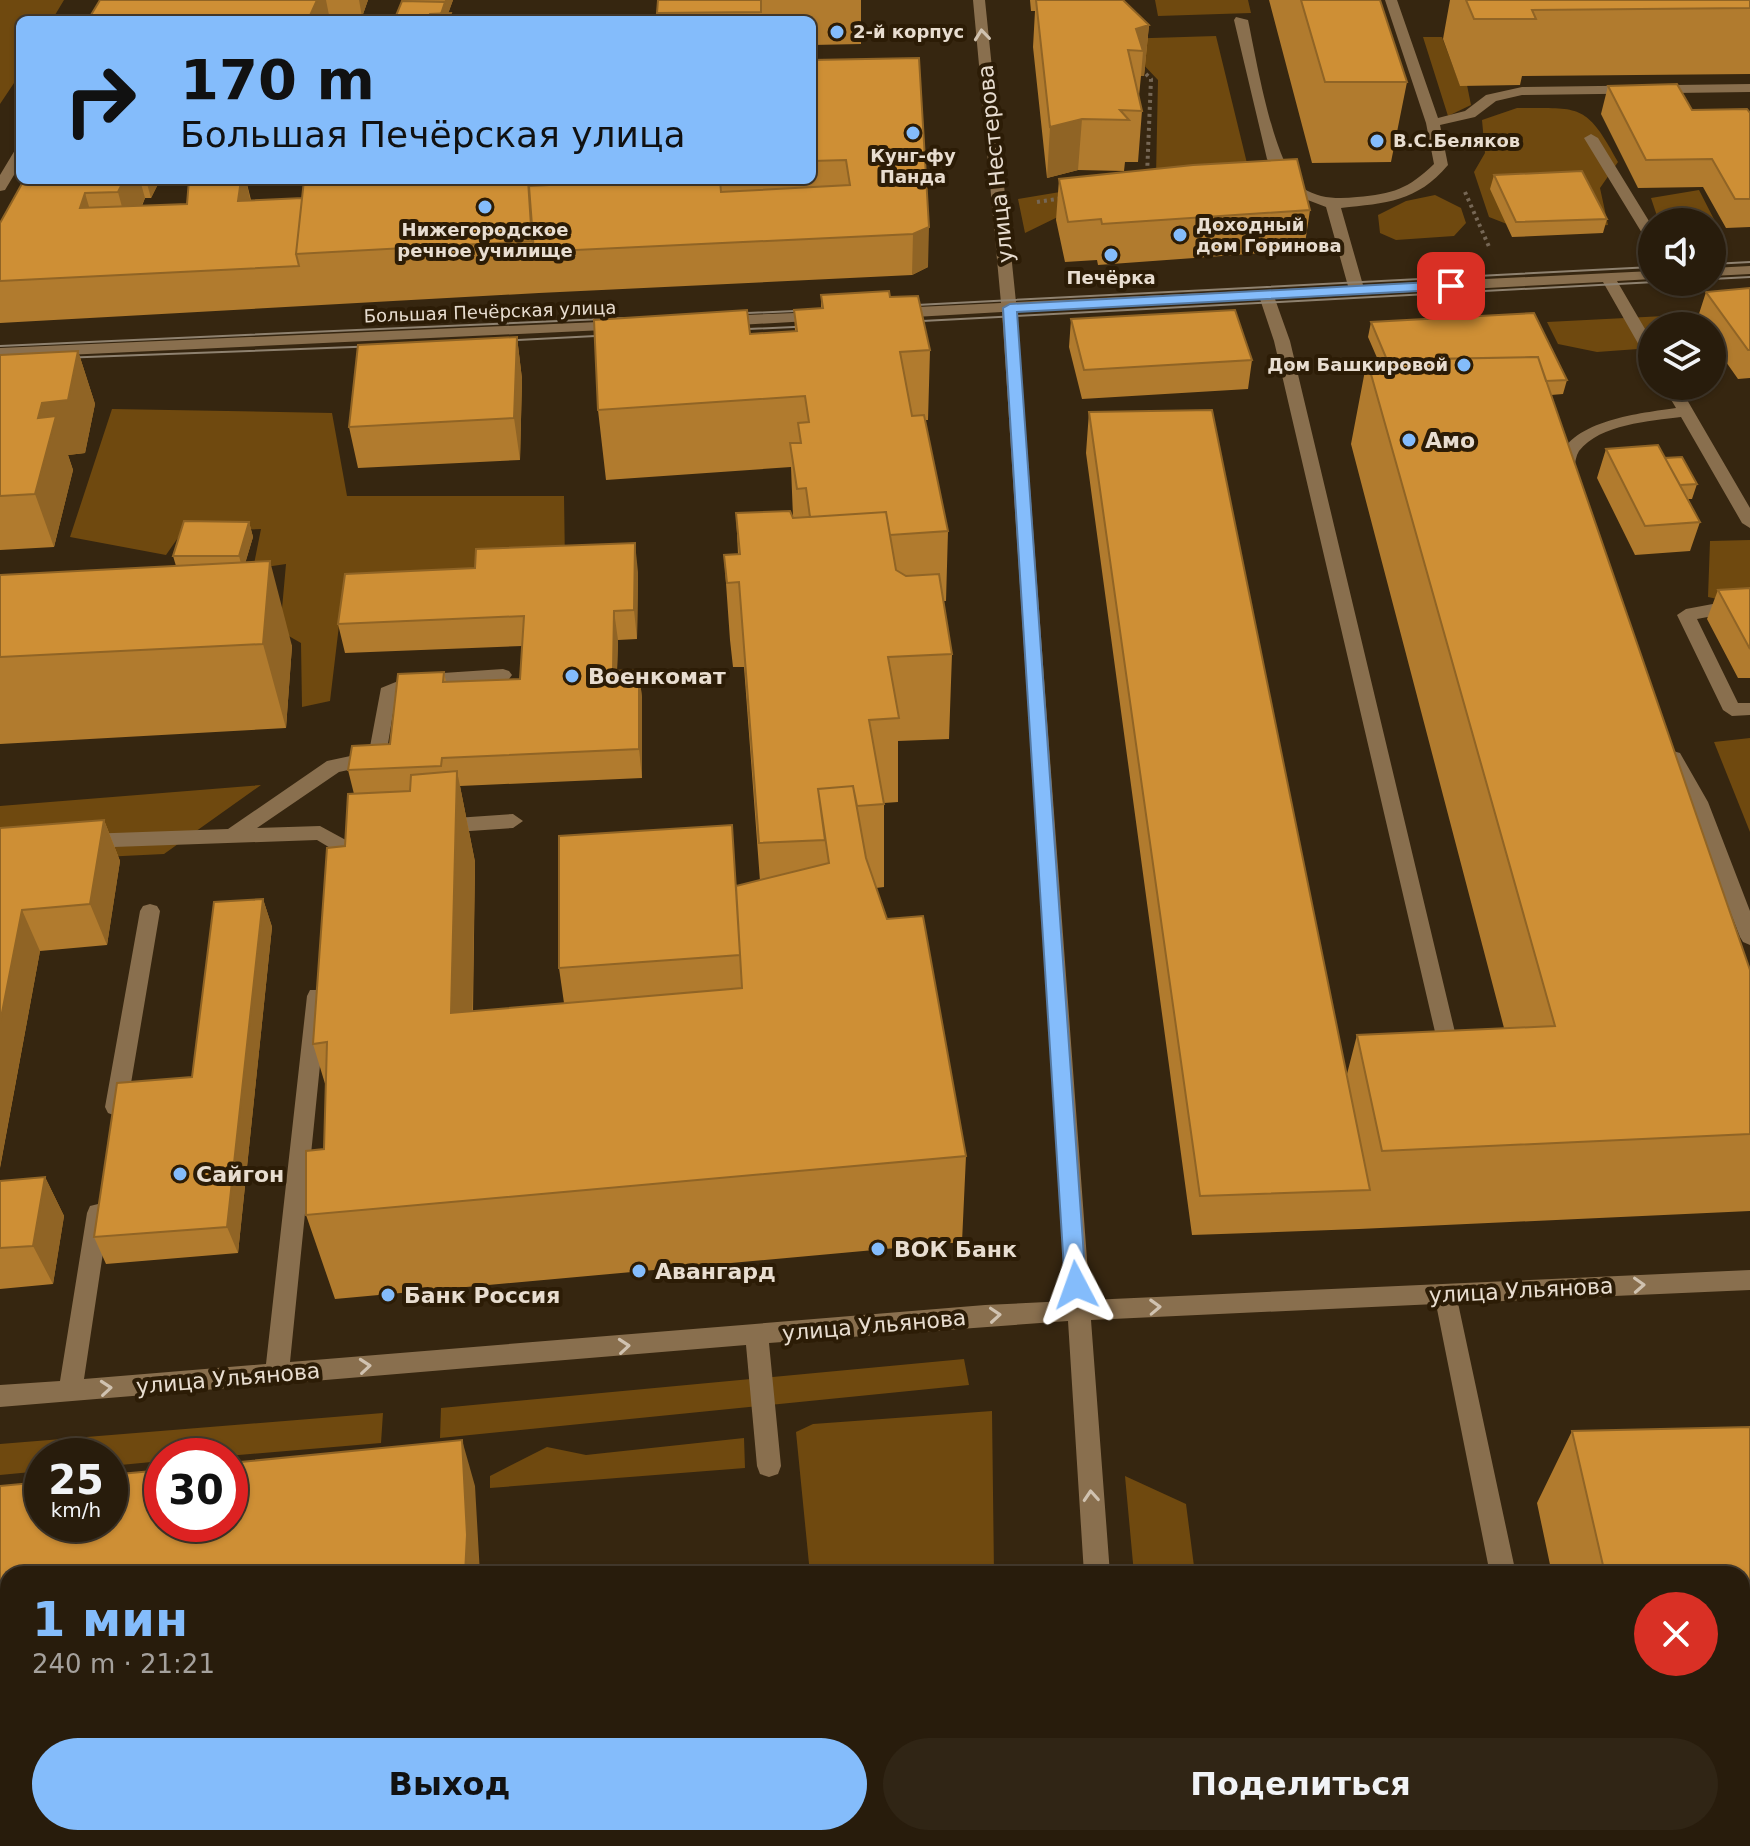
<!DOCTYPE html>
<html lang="ru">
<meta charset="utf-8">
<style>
:root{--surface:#281c0c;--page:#302515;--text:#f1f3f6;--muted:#a5a19d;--line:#443a2d;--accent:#84bcfb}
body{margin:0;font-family:"DejaVu Sans",sans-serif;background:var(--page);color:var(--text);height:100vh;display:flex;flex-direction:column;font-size:30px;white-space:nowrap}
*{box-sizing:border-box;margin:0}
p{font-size:26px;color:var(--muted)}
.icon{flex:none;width:44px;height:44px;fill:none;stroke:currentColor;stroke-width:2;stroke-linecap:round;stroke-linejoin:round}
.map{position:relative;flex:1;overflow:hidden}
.sheet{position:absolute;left:0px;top:1566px;width:1750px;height:280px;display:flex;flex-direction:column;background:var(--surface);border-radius:24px 24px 0 0;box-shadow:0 2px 6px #0004,0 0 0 2px var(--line)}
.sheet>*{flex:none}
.top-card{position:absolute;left:16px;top:16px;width:800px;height:168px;border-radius:12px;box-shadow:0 2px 6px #0004,0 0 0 2px var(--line);background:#84bcfb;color:#111;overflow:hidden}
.fabs{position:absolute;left:1638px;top:208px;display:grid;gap:16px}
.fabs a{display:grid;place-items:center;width:88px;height:88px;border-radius:50%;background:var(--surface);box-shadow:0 2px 6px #0004,0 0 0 2px var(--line);font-size:40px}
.speed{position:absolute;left:24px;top:1438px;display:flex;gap:16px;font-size:40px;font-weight:700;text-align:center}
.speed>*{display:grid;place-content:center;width:104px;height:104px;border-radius:50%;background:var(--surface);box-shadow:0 2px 6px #0004,0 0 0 2px var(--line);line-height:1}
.speed small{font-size:20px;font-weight:400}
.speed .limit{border:12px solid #d22;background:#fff;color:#111}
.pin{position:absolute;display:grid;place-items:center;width:68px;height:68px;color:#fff;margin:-34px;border-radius:16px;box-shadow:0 4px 12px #0006}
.me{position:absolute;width:88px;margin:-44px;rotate:356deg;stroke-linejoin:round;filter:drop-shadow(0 0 6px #0008)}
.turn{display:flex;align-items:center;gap:28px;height:168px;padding:0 32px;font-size:36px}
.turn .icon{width:104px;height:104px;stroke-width:2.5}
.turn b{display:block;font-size:56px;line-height:68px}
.round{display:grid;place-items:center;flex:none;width:84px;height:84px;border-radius:42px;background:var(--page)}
.summary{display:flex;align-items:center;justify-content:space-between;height:136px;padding:0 32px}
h1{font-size:48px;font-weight:800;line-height:60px;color:var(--accent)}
.cta{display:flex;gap:16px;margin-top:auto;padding:16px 32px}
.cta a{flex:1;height:92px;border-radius:48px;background:var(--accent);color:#111;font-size:32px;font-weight:800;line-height:92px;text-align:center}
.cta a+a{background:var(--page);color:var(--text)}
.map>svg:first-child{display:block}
</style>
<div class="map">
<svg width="1750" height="1846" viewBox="0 0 1750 1846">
<rect width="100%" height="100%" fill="#362610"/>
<path fill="#6f490f" d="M 0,0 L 64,0 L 52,20 L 20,20 L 20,74 L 0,104 Z
M 1155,0 L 1248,0 L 1251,13 L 1158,16 Z
M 1216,36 L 1254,192 L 1066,213 L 1025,233 L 1018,199 L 1156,176 L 1158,80 L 1119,39 Z
M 1423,37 L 1442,37 L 1460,85 L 1467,85 L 1471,105 L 1448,116 Z
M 1517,108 C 1581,108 1586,103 1618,162 L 1600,188 L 1608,225 L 1527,232 L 1489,217 L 1474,172 L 1485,153 L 1482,120 Z
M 1699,190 L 1719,229 L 1712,229 L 1712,222 L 1659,222 L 1651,198 Z
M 1435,195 L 1461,208 L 1466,223 L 1454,236 L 1396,240 L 1380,233 L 1378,215 L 1406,201 Z
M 1684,315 L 1692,326 L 1652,326 L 1652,348 L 1597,352 L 1558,344 L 1547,322 Z
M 112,409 L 332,413 L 347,496 L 564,496 L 565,564 L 343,592 L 330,701 L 302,707 L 301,643 L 280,631 L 286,564 L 253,569 L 261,529 L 182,532 L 166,555 L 70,537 Z
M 1750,540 L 1750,606 L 1708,597 L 1710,541 Z
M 1750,738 L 1750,832 L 1714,742 Z
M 261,785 L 164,854 L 0,862 L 0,806 Z
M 964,1359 L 969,1385 L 440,1438 L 441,1408 Z
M 992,1411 L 994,1574 L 810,1574 L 796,1432 L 813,1424 Z
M 383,1413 L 381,1443 L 227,1456 L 162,1456 L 162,1461 L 110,1466 L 110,1456 L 42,1456 L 42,1471 L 0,1475 L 0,1444 Z
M 744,1438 L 745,1468 L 490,1488 L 490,1476 L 547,1447 L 586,1455 Z
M 1125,1476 L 1186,1504 L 1195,1574 L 1134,1574 Z"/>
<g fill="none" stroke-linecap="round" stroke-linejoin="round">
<path stroke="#766755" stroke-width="4" stroke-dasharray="3 4" stroke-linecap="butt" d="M 1141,69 L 1151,79 L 1147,175
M 1465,192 L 1490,249
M 1037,202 L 1063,198"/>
<path fill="#896f4e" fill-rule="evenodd" d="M 973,0 L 985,0 L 1016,302 L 1348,286 L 1326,207 L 1292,194 L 1267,159 L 1234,20 L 1236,17 L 1248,20 C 1256,57 1274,169 1303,188 C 1319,199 1339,199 1357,197 C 1393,194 1408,189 1434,164 L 1426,123 L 1385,0 L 1397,0 L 1438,118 L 1465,111 L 1486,95 L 1522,87 L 1750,84 L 1750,92 L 1522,95 L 1496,101 L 1475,117 L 1440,125 L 1448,165 C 1417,202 1386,203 1341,208 L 1363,285 L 1652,271 L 1652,279 L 1617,281 L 1652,341 L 1652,359 L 1644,354 L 1603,282 L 1275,299 L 1290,341 L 1459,1049 L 1456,1055 L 1449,1057 L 1442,1055 L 1439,1049 L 1274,341 L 1260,299 L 1017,312 L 1090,1300 L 1750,1270 L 1750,1290 L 1458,1303 L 1516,1574 L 1490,1574 L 1436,1304 L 1091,1320 L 1110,1574 L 1084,1574 L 1068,1321 L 769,1343 L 781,1466 L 778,1474 L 769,1477 L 760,1474 L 757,1466 L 746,1345 L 0,1407 L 0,1385 L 60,1381 L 87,1213 L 90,1206 L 98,1204 L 106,1206 L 109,1213 L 84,1379 L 266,1364 L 307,996 L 310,990 L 324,990 L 327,996 L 290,1362 L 985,1305 L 1067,1301 L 1002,312 L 897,318 L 889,313 L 897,308 L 1001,303 Z
M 1591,134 L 1598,138 L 1652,226 L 1652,242 L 1645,238 L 1584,138 Z
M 20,149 L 20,165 L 5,190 L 0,191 L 0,175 L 15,150 Z
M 1750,266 L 1750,274 L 1712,276 L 1712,268 Z
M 821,312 L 829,317 L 826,320 L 721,326 L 713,321 L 721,316 Z
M 621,321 L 626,323 L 626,329 L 0,358 L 0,348 Z
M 1663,386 L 1679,386 L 1750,508 L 1750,528 L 1742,523 L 1681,417 C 1650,421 1600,424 1579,451 C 1573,461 1576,472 1572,482 L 1566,483 L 1558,478 C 1558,472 1557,465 1559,459 C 1571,420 1642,413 1676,408 Z
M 1750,597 L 1750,609 L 1697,619 L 1738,703 L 1750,703 L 1750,715 L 1732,716 L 1723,710 L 1677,615 L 1686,609 Z
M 503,669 L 509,671 L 512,675 L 509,679 L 416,687 L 396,695 L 385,762 L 339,772 L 257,828 L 320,826 L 366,851 L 369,856 L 366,861 L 352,861 L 317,840 L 85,848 L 75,841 L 85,834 L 228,829 L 327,761 L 369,752 L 381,688 L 413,675 Z
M 1673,751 L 1680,753 L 1708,802 L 1750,911 L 1750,945 L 1743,942 L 1740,937 L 1688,802 L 1664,758 Z
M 513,814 L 523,821 L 513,828 L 441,833 L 431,826 L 441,819 Z
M 150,904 L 157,906 L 160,911 L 127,1107 L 124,1113 L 116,1116 L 108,1113 L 105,1107 L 140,911 L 143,906 Z
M 1103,1838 L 1131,1838 L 1132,1846 L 1104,1846 Z
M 1545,1838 L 1573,1838 L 1575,1846 L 1547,1846 Z"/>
<path stroke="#8f8270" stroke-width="2" d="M 1712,264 L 1750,262
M 1712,279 L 1750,277
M 897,306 L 1652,267
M 725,314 L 817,310
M 903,322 L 1655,282
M 727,330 L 815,326
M 496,341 L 615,335
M 0,346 L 625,318
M 60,358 L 380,346"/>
</g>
<path fill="#b17b2e" d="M 100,0 L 368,0 L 362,17 L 330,16 L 330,20 L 88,20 Z
M 402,0 L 453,0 L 448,13 L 452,20 L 395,20 Z
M 658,0 L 861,0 L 861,44 L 812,45 L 812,20 L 658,20 Z
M 1030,0 L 1123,0 L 1149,25 L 1144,76 L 1141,76 L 1139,96 L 1142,111 L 1138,162 L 1125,162 L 1124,171 L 1078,170 L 1047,178 L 1033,47 L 1035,11 L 1031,11 Z
M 1269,0 L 1380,0 L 1407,82 L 1391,162 L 1312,163 Z
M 1450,0 L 1750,0 L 1750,74 L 1522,76 L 1520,85 L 1460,86 L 1443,39 Z
M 919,58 L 928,267 L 912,275 L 539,293 L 0,323 L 0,223 L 24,180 L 160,180 L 151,198 L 145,198 L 142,206 L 187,204 L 189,180 L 246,180 L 251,200 L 302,198 L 304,180 L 529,180 L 530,186 L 651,180 L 812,180 L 812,60 Z
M 1608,86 L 1692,110 L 1750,113 L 1750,227 L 1726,228 L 1703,187 L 1638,188 L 1601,114 Z
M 1494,175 L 1607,219 L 1603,233 L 1512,237 L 1490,189 Z
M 1059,179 L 1310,210 L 1304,250 L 1098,265 L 1097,260 L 1065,262 L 1056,220 Z
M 1750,288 L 1750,378 L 1738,379 L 1712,342 L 1712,326 L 1701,326 L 1697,320 L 1706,292 Z
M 821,295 L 890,297 L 930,350 L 928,420 L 925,420 L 948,531 L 946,601 L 943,601 L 952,654 L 949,739 L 898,741 L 898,802 L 884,803 L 884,887 L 876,888 L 966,1156 L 962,1242 L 335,1299 L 306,1215 L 324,1149 L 326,1087 L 313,1044 L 354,794 L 348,770 L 390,744 L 444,672 L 446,682 L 520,679 L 522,646 L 345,653 L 338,624 L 638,572 L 637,639 L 618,640 L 617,671 L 639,670 L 642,699 L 642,778 L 460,786 L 475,862 L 473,1011 L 564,1003 L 559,968 L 738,909 L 760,881 L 744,667 L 733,667 L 730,640 L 724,555 L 738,554 L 736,513 L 793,517 L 791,467 L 606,480 L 598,410 L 750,334 L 795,331 L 794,310 L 821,308 Z
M 1071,319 L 1252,360 L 1248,389 L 1082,399 L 1069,347 Z
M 1371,322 L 1567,380 L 1563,394 L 1551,395 L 1750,970 L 1750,1211 L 1359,1229 L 1192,1235 L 1086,453 L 1089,412 L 1347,1074 L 1357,1035 L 1504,1028 L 1351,444 L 1367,360 L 1378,360 L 1368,337 Z
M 517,337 L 522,379 L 520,460 L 358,468 L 349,427 Z
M 78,351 L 95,404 L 85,453 L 68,455 L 73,470 L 54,547 L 0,550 L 0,355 Z
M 1606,449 L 1665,458 L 1697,484 L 1692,499 L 1688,499 L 1700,522 L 1690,551 L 1635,555 L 1597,478 Z
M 249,522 L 253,537 L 245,563 L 292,646 L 286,728 L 0,744 L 0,575 L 176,566 L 173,556 Z
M 1750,588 L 1750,678 L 1738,678 L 1707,619 L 1718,590 Z
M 104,820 L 120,861 L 107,945 L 40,951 L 0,1168 L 0,828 Z
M 263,899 L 272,927 L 238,1253 L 106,1264 L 94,1237 L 192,1077 Z
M 45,1177 L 64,1216 L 53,1284 L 0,1289 L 0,1181 Z
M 1750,1427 L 1750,1846 L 1610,1846 L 1608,1838 L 1742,1838 L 1742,1574 L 1552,1574 L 1537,1503 L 1572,1431 Z"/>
<path fill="#906425" d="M 317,0 L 326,0 L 330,20 L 308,20 Z
M 359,0 L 368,0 L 362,17 Z
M 445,0 L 453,0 L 446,20 L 439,20 Z
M 1149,25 L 1144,76 L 1141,76 L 1143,51 L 1136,29 Z
M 1082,119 L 1078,170 L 1047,178 L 1050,127 Z
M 124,180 L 140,180 L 145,198 L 129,233 L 118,192 Z
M 146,180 L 160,180 L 151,198 Z
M 241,180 L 246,180 L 252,208 L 238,201 Z
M 85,193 L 97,234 L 80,208 Z
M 929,227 L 928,267 L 912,275 L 913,234 Z
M 517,337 L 522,379 L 520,460 L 514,418 Z
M 78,351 L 95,404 L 85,453 L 68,455 L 73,470 L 54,547 L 35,494 L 38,418 L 42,403 Z
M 249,522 L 253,537 L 243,571 L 239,556 Z
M 635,543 L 638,572 L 637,639 L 634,610 Z
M 270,561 L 292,646 L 286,728 L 263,644 Z
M 614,611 L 618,640 L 616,700 L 613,671 Z
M 639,670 L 642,699 L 642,778 L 639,749 Z
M 457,771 L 475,862 L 471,1100 L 451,1013 Z
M 104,820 L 120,861 L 107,945 L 90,904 Z
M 263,899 L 272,927 L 238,1253 L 227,1227 Z
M 22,910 L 40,951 L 0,1167 L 0,1023 Z
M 45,1177 L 64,1216 L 53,1284 L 33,1246 Z
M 462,1440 L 475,1486 L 480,1574 L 465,1574 Z
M 515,1838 L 528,1838 L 528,1846 L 515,1846 Z"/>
<path fill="#ce8f35" stroke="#906425" stroke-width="2" d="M 100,0 L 317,0 L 308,20 L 88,20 Z
M 658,0 L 761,0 L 761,12 L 657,13 Z
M 1036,0 L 1123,0 L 1149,25 L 1136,29 L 1143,51 L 1128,50 L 1142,111 L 1120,110 L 1129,120 L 1082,119 L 1050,127 Z
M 1301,0 L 1380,0 L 1407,82 L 1325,82 Z
M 1466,0 L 1750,0 L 1750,8 L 1532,10 L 1536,19 L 1474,19 Z
M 402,1 L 445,2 L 441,14 L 430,14 L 429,19 L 395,18 Z
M 451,13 L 449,20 L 429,20 L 430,14 Z
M 919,58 L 929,227 L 913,234 L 534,252 L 529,186 L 651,180 L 720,180 L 721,192 L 850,185 L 846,160 L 812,161 L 812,60 Z
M 1677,84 L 1692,110 L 1747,109 L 1750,113 L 1750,199 L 1735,199 L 1712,159 L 1646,160 L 1608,86 Z
M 1297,159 L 1310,210 L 1102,224 L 1101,219 L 1068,222 L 1059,179 L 1193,165 Z
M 1582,171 L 1607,219 L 1516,222 L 1494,175 Z
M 24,180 L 124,180 L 118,192 L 85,193 L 80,208 L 187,204 L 189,180 L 241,180 L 238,201 L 302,198 L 296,254 L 299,266 L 0,281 L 0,223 Z
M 304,180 L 528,180 L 532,241 L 296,254 Z
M 1750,288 L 1750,350 L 1748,350 L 1706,292 Z
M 889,291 L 890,297 L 918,296 L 930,350 L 900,352 L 912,416 L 924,415 L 948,531 L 890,535 L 886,512 L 810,517 L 806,488 L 797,489 L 790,443 L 801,443 L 798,423 L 809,422 L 805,396 L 598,410 L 594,320 L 747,310 L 750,334 L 797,331 L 794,310 L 823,308 L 821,295 Z
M 1235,310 L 1252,360 L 1084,370 L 1071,319 Z
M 1534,313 L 1567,380 L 1546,381 L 1538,357 L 1387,360 L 1371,322 Z
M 517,337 L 514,418 L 349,427 L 358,345 Z
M 78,351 L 68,400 L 42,403 L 38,418 L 56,416 L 35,494 L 0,496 L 0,355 Z
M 1538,357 L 1750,970 L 1750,1134 L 1382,1151 L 1357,1035 L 1555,1026 L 1367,360 Z
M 1212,410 L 1370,1190 L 1200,1196 L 1089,412 Z
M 1658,445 L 1700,522 L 1645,526 L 1606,449 Z
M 1682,457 L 1697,484 L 1680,485 L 1665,458 Z
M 790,511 L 793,518 L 886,512 L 896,570 L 906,576 L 939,574 L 952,654 L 888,657 L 899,718 L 869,720 L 884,804 L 857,806 L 853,786 L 818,789 L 825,840 L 759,843 L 739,582 L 727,583 L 724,555 L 740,554 L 736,513 Z
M 184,521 L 249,522 L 239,556 L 173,556 Z
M 635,543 L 634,610 L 614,611 L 613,671 L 639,670 L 639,749 L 442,758 L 441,766 L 348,770 L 352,746 L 390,744 L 398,674 L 444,672 L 443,682 L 520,679 L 524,616 L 338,624 L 345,574 L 475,568 L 476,549 Z
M 270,561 L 263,644 L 0,657 L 0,575 Z
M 1750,588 L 1750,649 L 1718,590 Z
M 457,771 L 451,1013 L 742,988 L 736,886 L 829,863 L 818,789 L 853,786 L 866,858 L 887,919 L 923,916 L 966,1156 L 306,1215 L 306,1151 L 324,1149 L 327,1042 L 313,1044 L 327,848 L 345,846 L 348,794 L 410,791 L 411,775 Z
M 104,820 L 90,904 L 22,910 L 0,1023 L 0,828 Z
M 732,825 L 740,955 L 559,968 L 559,836 Z
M 263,899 L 227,1227 L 94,1237 L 117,1083 L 192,1077 L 214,902 Z
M 45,1177 L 33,1246 L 0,1248 L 0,1181 Z
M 1750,1427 L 1750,1846 L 1666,1846 L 1665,1838 L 1742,1838 L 1742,1574 L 1605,1574 L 1572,1431 Z
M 462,1440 L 467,1535 L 465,1574 L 8,1574 L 8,1838 L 515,1838 L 515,1846 L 0,1846 L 0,1486 L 42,1482 L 42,1524 L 110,1524 L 110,1475 L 162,1470 L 162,1524 L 230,1524 L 230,1463 Z"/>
<defs><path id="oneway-chevron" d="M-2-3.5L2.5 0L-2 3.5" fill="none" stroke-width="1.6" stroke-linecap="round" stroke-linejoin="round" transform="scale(2)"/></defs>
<g stroke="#d0c2b0">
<use href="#oneway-chevron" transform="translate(982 35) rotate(-96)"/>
<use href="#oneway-chevron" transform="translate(1639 1285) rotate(-3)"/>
<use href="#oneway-chevron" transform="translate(1155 1307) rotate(-2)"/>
<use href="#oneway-chevron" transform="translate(995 1315) rotate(-4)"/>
<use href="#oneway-chevron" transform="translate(624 1346) rotate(-5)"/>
<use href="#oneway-chevron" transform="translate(365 1366) rotate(-5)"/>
<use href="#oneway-chevron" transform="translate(106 1388) rotate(-5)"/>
<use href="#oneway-chevron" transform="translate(1091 1496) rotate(-94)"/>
</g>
<path fill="#84bcfb" stroke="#567aa3" stroke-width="2" d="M 1451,281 L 1456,283 L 1456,289 L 1017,312 L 1086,1285 L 1083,1291 L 1076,1294 L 1068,1291 L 1065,1285 L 1003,308 L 1010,304 Z"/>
<g fill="#84bcfb" stroke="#2c1c06" stroke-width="3">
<circle cx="837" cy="32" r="8"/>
<circle cx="913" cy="133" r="8"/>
<circle cx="1377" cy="141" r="8"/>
<circle cx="485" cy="207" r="8"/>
<circle cx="1180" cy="235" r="8"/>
<circle cx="1111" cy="255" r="8"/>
<circle cx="1464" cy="365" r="8"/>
<circle cx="1409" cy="440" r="8"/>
<circle cx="572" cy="676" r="8"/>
<circle cx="180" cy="1174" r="8"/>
<circle cx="878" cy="1249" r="8"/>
<circle cx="639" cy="1271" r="8"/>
<circle cx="388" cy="1295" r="8"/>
</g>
<g text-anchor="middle" stroke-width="8" stroke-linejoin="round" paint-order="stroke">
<g font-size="18" font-weight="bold" fill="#e8ddd0" stroke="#2c1c06" text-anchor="start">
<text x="853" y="38">2-й корпус</text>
<text x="1393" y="147">В.С.Беляков</text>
<text x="913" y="162" text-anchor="middle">Кунг-фу<tspan x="913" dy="21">Панда</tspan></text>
<text x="1196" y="231">Доходный<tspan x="1196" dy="21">дом Горинова</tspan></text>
<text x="485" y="236" text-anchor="middle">Нижегородское<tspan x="485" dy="21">речное училище</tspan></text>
<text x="1111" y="284" text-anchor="middle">Печёрка</text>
<text x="1448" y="371" text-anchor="end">Дом Башкировой</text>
</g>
<g font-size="18" fill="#e8ddd0" stroke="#2c1c06">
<text transform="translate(490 312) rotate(-2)" y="6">Большая Печёрская улица</text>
</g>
<g font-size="22" fill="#e8ddd0" stroke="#2c1c06">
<text transform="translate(995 164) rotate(-96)" y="8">улица Нестерова</text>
<text transform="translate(1521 1290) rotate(-3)" y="8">улица Ульянова</text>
<text transform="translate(874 1325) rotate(-5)" y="8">улица Ульянова</text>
<text transform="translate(228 1378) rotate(-5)" y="8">улица Ульянова</text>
</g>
<g font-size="22" font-weight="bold" fill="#e8ddd0" stroke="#2c1c06" text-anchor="start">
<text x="1425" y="448">Амо</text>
<text x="588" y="684">Военкомат</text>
<text x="196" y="1182">Сайгон</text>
<text x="894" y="1257">ВОК Банк</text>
<text x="655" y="1279">Авангард</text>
<text x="404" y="1303">Банк Россия</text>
</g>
</g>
</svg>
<div class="fabs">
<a><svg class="icon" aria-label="sound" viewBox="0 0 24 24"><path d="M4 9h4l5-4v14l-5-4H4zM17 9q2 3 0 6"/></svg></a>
<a><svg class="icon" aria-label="layers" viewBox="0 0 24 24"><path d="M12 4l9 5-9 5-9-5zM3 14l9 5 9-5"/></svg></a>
</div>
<div class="speed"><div>25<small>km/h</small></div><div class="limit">30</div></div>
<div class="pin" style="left:1451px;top:286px;background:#d93025"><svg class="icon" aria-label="arrive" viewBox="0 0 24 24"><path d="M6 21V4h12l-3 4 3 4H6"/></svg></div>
<svg class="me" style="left:1076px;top:1285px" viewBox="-20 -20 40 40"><path d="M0-17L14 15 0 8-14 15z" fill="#84bcfb" stroke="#fff" stroke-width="4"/></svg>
<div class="top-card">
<div class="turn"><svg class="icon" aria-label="right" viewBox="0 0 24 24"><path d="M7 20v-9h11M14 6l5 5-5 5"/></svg><div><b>170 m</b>Большая Печёрская улица</div></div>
</div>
<section class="sheet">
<div class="summary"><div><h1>1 мин</h1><p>240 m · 21:21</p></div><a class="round" style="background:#d93025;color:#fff"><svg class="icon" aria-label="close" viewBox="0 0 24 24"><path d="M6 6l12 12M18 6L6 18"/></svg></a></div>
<div class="cta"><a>Выход</a><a>Поделиться</a></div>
</section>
</div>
